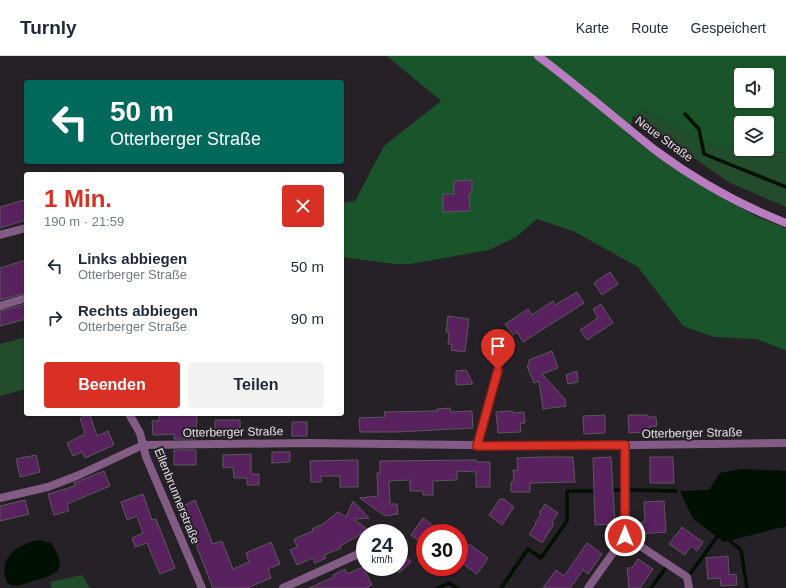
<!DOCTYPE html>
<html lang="de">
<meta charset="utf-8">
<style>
:root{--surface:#fff;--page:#f2f2f3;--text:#1f2937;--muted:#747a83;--line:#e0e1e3;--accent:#d93025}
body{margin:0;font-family:Arial,sans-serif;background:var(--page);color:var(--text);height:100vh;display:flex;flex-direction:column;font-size:15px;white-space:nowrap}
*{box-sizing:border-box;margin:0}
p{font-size:13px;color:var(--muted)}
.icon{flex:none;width:22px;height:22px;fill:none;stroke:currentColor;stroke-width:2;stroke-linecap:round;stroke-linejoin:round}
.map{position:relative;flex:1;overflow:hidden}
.side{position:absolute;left:24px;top:116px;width:320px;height:244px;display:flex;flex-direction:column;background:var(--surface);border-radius:4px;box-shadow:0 1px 3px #0004}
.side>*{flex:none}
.guide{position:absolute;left:24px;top:24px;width:320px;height:84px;border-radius:4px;box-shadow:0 1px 3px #0004;background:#00695c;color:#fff;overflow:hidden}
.tools{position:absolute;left:734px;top:12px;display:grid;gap:8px}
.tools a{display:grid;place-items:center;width:40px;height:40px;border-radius:4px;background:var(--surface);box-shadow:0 1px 3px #0004;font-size:20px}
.speed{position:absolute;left:356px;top:468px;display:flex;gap:8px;font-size:20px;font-weight:700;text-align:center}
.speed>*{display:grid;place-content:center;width:52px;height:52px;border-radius:50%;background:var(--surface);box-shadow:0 1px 3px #0004;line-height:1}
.speed small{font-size:10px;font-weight:400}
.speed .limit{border:6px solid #d22;background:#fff;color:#111}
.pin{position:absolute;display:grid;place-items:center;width:34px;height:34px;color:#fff;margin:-41px -17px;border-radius:50% 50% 50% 0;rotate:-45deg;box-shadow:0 0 4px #0007}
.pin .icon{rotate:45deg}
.me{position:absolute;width:44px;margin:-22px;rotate:0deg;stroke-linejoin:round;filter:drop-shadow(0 0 3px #0008)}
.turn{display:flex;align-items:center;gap:14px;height:84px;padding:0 20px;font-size:18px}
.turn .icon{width:52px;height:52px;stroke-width:2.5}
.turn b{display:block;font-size:28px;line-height:34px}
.round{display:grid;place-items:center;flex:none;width:42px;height:42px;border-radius:4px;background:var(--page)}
.headline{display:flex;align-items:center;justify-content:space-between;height:68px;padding:0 20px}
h1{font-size:24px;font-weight:700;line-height:30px;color:var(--accent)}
.primary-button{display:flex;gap:8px;margin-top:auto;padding:8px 20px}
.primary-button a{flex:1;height:46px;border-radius:4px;background:var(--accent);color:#fff;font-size:16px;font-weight:700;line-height:46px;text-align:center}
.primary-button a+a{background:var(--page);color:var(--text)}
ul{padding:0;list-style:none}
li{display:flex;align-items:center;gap:12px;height:52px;padding:0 20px}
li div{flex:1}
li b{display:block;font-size:15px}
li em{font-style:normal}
header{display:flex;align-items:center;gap:24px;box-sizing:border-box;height:56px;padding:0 20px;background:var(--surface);border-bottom:1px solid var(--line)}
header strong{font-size:19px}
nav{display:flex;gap:22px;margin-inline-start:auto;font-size:14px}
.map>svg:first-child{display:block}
</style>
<header>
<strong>Turnly</strong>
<nav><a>Karte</a><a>Route</a><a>Gespeichert</a></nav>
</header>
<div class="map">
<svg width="786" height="532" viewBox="0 0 786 532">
<rect width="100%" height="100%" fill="#262027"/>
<path fill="#224c2c" d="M 642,54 L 714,91 L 786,97 L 786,151 L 730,127 L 633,60 Z
M 26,281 L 26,333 L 0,340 L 0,288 Z
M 82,519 L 90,532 L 52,532 L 50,526 Z"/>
<path fill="#19542a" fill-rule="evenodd" d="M 387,0 L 786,0 L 786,97 L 714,91 L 642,54 L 633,60 L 629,79 L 693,123 L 755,160 L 786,172 L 786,294 L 756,283 L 714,281 L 683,270 L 638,211 L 575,176 L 537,163 L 516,181 L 489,194 L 410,208 L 395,208 L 342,201 L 342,147 L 355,145 L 384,90 L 441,45 ZM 741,19 L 767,19 L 767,45 L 741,45 ZM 741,67 L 767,67 L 767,93 L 741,93 Z"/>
<path fill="#001002" d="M 741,413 L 786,415 L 786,471 L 779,472 L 724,486 L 693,463 L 680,435 L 709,434 L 720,417 Z
M 39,484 L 51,487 C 68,514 59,518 33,525 C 27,527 18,531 12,529 C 7,528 6,524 5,520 C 0,499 22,487 39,484 Z"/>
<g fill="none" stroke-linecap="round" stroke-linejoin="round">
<path stroke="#001002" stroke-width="3.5" d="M 685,58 L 699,73 L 704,98 L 786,131
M 632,434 L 676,435
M 609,435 L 620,434
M 730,485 L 741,494 L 747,532
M 690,518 L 717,481
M 437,532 L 449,527 L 457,532
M 501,532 L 528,493 L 541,502 L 567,465 L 567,435 L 597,435
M 651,532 L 665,513"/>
</g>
<path fill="#58225e" stroke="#5e575f" d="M 472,124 L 472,137 L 469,138 L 470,155 L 443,156 L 443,138 L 454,138 L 454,125 Z
M 24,144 L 24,146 L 26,145 L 26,164 L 0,172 L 0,151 Z
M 26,204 L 26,237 L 0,244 L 0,212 Z
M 610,216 L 618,228 L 602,239 L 594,227 Z
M 577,236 L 584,247 L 523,286 L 517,276 L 513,279 L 505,268 L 528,253 L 532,259 L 553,245 L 555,249 Z
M 26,248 L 26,263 L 0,270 L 0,255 Z
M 601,248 L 613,267 L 587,284 L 580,274 L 598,262 L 593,253 Z
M 448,260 L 469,263 L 465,296 L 451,294 L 452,288 L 448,288 L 449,276 L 446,276 Z
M 552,295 L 558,312 L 542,318 L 565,343 L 566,350 L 543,353 L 539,325 L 534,327 L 527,310 L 529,309 L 529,304 Z
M 466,314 L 473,328 L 456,329 L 456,315 Z
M 577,315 L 578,326 L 568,328 L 566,319 Z
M 450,352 L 451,356 L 472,355 L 473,372 L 397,376 L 360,376 L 359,362 L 385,361 L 384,356 L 437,355 L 437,353 Z
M 513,355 L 513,357 L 524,356 L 525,367 L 520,368 L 521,376 L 498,377 L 496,356 Z
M 159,358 L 197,358 L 196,383 L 174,383 L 174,378 L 153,379 L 152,365 L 159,365 Z
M 90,359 L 97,380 L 108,375 L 114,389 L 85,402 L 82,396 L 73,400 L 67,387 L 85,378 L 80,362 Z
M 605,359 L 605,377 L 584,378 L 583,360 Z
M 628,359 L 648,359 L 648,361 L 656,361 L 657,370 L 649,371 L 649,376 L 629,377 Z
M 215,364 L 240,364 L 240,377 L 215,378 Z
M 292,366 L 307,366 L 307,380 L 292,380 Z
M 174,394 L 196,394 L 196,409 L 174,409 Z
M 272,396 L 290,396 L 290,406 L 272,407 Z
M 251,398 L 251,418 L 259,418 L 259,429 L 247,429 L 247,422 L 234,422 L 233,411 L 223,412 L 223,399 Z
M 36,399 L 40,416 L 20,421 L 16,403 Z
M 542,401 L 573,401 L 575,426 L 530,427 L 530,436 L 511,436 L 511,426 L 514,426 L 513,414 L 518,414 L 517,402 Z
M 611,401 L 615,468 L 595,469 L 593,402 Z
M 650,401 L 673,401 L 674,427 L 650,427 Z
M 358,404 L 358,431 L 340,431 L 340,420 L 321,420 L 321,426 L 311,426 L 310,405 Z
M 476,404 L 476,406 L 490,406 L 490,431 L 476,431 L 476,416 L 457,415 L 457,424 L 433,425 L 433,439 L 423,439 L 423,435 L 410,435 L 410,424 L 389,425 L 390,448 L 397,448 L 398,458 L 385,460 L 360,442 L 378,440 L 377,417 L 380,417 L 380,405 Z
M 104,415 L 110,430 L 67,448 L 69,455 L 54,459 L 48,438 L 75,430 L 74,427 Z
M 143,438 L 152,464 L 156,463 L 175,512 L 160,518 L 147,487 L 135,491 L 132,482 L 143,477 L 137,460 L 127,464 L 121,446 Z
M 500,443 L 504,443 L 514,451 L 502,469 L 489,459 Z
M 25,444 L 29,458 L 0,465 L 0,450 Z
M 195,444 L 213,488 L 222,485 L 233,513 L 249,506 L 246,497 L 271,486 L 280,508 L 268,513 L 271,522 L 247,532 L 213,532 L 181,451 Z
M 353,445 L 369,462 L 354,463 L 368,474 L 340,490 L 341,492 L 324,499 L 326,502 L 315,507 L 313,502 L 297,509 L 290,494 L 297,491 L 294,483 L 313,475 L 312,473 L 323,468 L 338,456 L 346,461 Z
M 664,445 L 666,476 L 641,478 L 641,466 L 645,466 L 644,446 Z
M 545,448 L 558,457 L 552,466 L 554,468 L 542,487 L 529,478 L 536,468 L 535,467 L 541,458 L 539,457 Z
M 423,462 L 443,477 L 425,477 L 425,489 L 411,479 Z
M 682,471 L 703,486 L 697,495 L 691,490 L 685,499 L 669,488 Z
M 459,485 L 467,491 L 469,488 L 488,502 L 477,518 L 459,505 Z
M 587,487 L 602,498 L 588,518 L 583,514 L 570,532 L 543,532 L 556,514 L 564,520 Z
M 399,494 L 411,506 L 399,517 Z
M 728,500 L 729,519 L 736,518 L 737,529 L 721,530 L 720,522 L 708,523 L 706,502 Z
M 638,503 L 653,513 L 640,532 L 629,532 L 627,512 L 632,512 Z
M 363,511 L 372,529 L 365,532 L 309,532 L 334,521 L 333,519 L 345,513 L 347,518 Z"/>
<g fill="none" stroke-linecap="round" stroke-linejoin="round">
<path stroke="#835c86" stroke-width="8" d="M 0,179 L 26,172
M 0,250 L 26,242
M 129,358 L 140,377 L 146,401 L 202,532
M 477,390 L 498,314
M 0,442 L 48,431 L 79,419 L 143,389 L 307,387 L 560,390 L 786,387
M 625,480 L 687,521 L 689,532
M 283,532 L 365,495
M 588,532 L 625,480 L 625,389"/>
<path stroke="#ba7cc0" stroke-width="8" d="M 538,0 C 578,30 616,63 655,94 C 694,123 740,149 786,167"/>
</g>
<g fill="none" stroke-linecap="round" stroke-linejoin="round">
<g stroke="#8d1f18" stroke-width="10">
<path id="route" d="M 498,314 L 477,390 L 625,389 L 625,480"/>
</g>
<use href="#route" stroke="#d93025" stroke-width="7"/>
</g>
<g text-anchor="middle" stroke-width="4" stroke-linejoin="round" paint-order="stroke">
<g font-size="12" fill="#e6e2e7" stroke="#262027">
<text transform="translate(664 83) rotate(36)" y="4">Neue Straße</text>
<text transform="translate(233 376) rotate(-1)" y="4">Otterberger Straße</text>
<text transform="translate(692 377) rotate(-1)" y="4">Otterberger Straße</text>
<text transform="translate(177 440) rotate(68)" y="4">Ellenbrunnerstraße</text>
</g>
</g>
</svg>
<div class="tools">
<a><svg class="icon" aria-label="sound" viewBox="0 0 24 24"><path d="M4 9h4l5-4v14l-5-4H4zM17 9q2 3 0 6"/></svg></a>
<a><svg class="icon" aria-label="layers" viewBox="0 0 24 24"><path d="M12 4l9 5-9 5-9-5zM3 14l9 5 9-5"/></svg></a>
</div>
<div class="speed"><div>24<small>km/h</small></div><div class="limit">30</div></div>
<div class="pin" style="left:498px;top:314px;background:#d93025"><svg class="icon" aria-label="arrive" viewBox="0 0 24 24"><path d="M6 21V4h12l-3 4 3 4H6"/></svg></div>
<svg class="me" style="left:625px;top:480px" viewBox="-20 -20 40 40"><circle r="17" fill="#d93025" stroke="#fff" stroke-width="3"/><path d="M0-11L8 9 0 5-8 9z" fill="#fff"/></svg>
<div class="guide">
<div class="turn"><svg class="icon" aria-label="left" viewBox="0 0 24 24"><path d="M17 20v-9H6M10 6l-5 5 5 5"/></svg><div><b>50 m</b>Otterberger Straße</div></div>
</div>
<section class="side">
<div class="headline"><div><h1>1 Min.</h1><p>190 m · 21:59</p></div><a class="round" style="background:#d93025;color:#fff"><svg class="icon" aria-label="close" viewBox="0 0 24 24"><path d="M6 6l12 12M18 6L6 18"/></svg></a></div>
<ul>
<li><svg class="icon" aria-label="left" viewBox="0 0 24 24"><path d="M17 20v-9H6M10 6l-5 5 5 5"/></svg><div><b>Links abbiegen</b><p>Otterberger Straße</p></div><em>50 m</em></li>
<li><svg class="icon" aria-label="right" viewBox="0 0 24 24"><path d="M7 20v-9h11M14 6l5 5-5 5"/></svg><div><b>Rechts abbiegen</b><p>Otterberger Straße</p></div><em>90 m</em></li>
</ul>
<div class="primary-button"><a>Beenden</a><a>Teilen</a></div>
</section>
</div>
